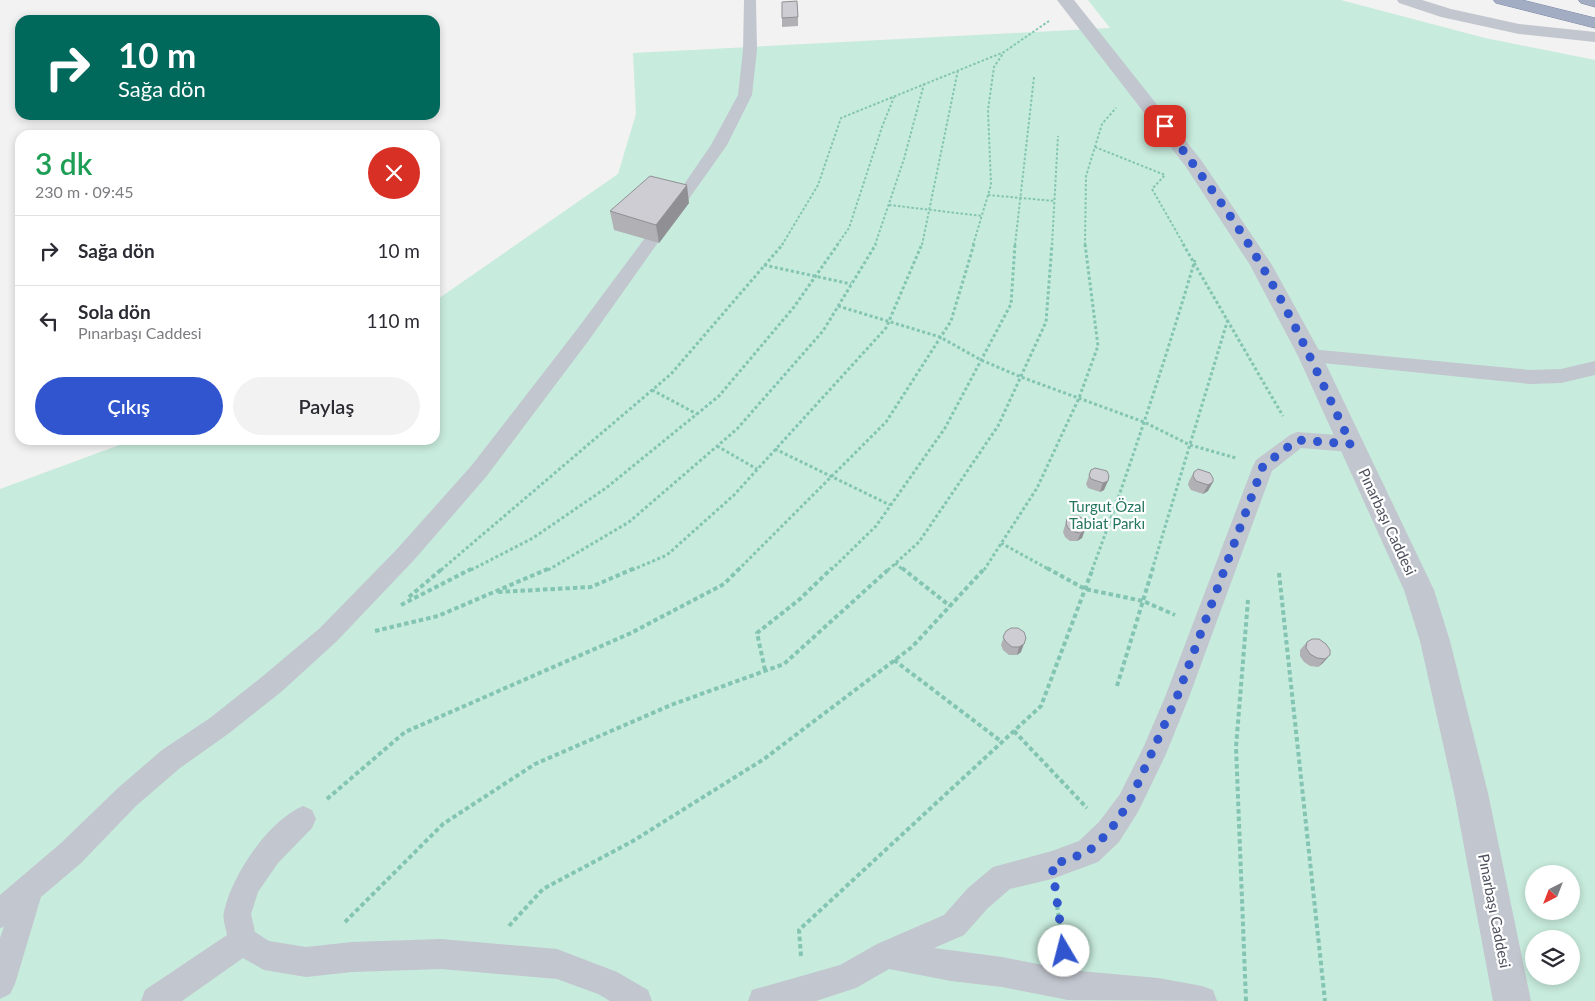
<!DOCTYPE html>
<html lang="tr">
<meta charset="utf-8">
<style>
:root{--surface:#fff;--page:#f2f2f3;--text:#2b2b33;--muted:#7c7c81;--line:#e1e1e2;--accent:#3155ce}
body{margin:0;font-family:Lato,sans-serif;background:var(--page);color:var(--text);height:100vh;display:flex;flex-direction:column;font-size:19px;white-space:nowrap}
*{box-sizing:border-box;margin:0}
p{font-size:16px;color:var(--muted)}
.icon{flex:none;width:28px;height:28px;fill:none;stroke:currentColor;stroke-width:2;stroke-linecap:round;stroke-linejoin:round}
.map{position:relative;flex:1;overflow:hidden}
.panel{position:absolute;left:15px;top:130px;width:425px;height:315px;display:flex;flex-direction:column;background:var(--surface);border-radius:15px;box-shadow:0 2px 8px #0003}
.panel>*{flex:none}
.hud{position:absolute;left:15px;top:15px;width:425px;height:105px;border-radius:15px;box-shadow:0 2px 8px #0003;background:#00695c;color:#fff;overflow:hidden}
.needle{width:32px;rotate:222deg}
.controls{position:absolute;left:1525px;top:865px;display:grid;gap:10px}
.controls a{display:grid;place-items:center;width:55px;height:55px;border-radius:50%;background:var(--surface);box-shadow:0 2px 8px #0003;font-size:25px}
.pin{position:absolute;display:grid;place-items:center;width:42px;height:42px;color:#fff;margin:-21px;border-radius:10px;box-shadow:0 2px 8px #0006}
.me{position:absolute;width:55px;margin:-28px;rotate:352deg;stroke-linejoin:round;filter:drop-shadow(0 0 4px #0008)}
.turn{display:flex;align-items:center;gap:18px;height:105px;padding:0 20px;font-size:22px}
.turn .icon{width:65px;height:65px;stroke-width:2.5}
.turn b{display:block;font-size:35px;line-height:42px}
.round{display:grid;place-items:center;flex:none;width:52px;height:52px;border-radius:26px;background:var(--page)}
.head{display:flex;align-items:center;justify-content:space-between;height:85px;padding:0 20px}
h1{font-size:30px;font-weight:600;line-height:38px;color:#1e9e55}
.button{display:flex;gap:10px;margin-top:auto;padding:10px 20px}
.button a{flex:1;height:58px;border-radius:30px;background:var(--accent);color:#fff;font-size:20px;font-weight:600;line-height:58px;text-align:center}
.button a+a{background:var(--page);color:var(--text)}
ul{padding:0;list-style:none}
li{display:flex;align-items:center;gap:15px;height:70px;padding:0 20px;border-top:1px solid var(--line)}
li div{flex:1}
li b{display:block;font-size:19px}
li em{font-style:normal}
.map>svg:first-child{display:block}
</style>
<div class="map">
<svg width="1595" height="1001" viewBox="0 0 1595 1001">
<rect width="100%" height="100%" fill="#f3f2f2"/>
<path fill="#c7ebdc" fill-rule="evenodd" d="M 1088,0 L 1341,0 L 1485,38 L 1595,60 L 1595,1001 L 0,1001 L 0,489 L 133,440 L 435,440 L 435,301 L 618,174 L 636,114 L 633,53 L 1110,28 ZM 1534,874 L 1571,874 L 1571,911 L 1534,911 ZM 1534,939 L 1571,939 L 1571,976 L 1534,976 Z"/>
<g fill="none" stroke-linecap="round" stroke-linejoin="round">
<g stroke="#7b86a5" stroke-width="1">
<path id="trunk" d="M 1494,0 L 1522,0 L 1595,18 L 1595,28 L 1496,3 Z
M 1579,0 L 1595,0 L 1595,7 L 1581,3 Z"/>
</g>
<path stroke="#83c5b2" stroke-width="2" stroke-dasharray="2.5 2" stroke-linecap="butt" d="M 1095,147 L 1165,175 L 1152,189 L 1184,245
M 988,195 L 1055,201
M 889,205 L 982,216
M 782,245 L 818,185 L 841,118 L 1004,52 L 1049,21
M 837,245 L 849,228 L 882,127 L 894,97
M 875,245 L 904,159 L 924,84
M 922,245 L 958,70
M 973,245 L 991,185 L 988,110 L 994,67 L 1004,52
M 1015,245 L 1034,77
M 1052,245 L 1058,136
M 1085,245 L 1086,176 L 1102,124 L 1116,108"/>
<path stroke="#83c5b2" stroke-width="3" stroke-dasharray="3 2.5" stroke-linecap="butt" d="M 1183,244 L 1283,416
M 764,265 L 851,284
M 838,306 L 940,337 L 981,360 L 1021,377 L 1144,422 L 1190,445 L 1236,458
M 652,390 L 697,414
M 717,446 L 757,469
M 775,449 L 890,505
M 1001,543 L 1050,570
M 895,563 L 903,570
M 441,570 L 671,374 L 783,244
M 471,570 L 533,538 L 606,488 L 719,396 L 794,307 L 838,244
M 548,570 L 629,522 L 737,429 L 823,331 L 876,244
M 632,570 L 667,555 L 734,495 L 886,328 L 922,244
M 738,570 L 886,422 L 951,321 L 974,244
M 831,570 L 876,526 L 945,428 L 1011,304 L 1015,244
M 888,570 L 919,542 L 998,426 L 1046,322 L 1052,244
M 984,570 L 1037,488 L 1079,398 L 1098,346 L 1085,244
M 1092,570 C 1130,468 1164,364 1195,260
M 1152,570 L 1228,319"/>
<path stroke="#83c5b2" stroke-width="4" stroke-dasharray="4.5 3" stroke-linecap="butt" d="M 902,568 L 950,606
M 1047,568 L 1085,589 L 1143,601 L 1175,615
M 1279,573 L 1325,1001
M 498,592 L 591,587 L 635,568
M 409,597 L 443,568
M 401,605 L 473,568
M 375,631 L 438,616 L 550,568
M 894,660 L 1002,742
M 765,670 L 757,633 L 800,599 L 832,568
M 1117,686 L 1153,568
M 1014,731 L 1087,808
M 327,799 L 405,732 L 631,633 L 724,584 L 740,568
M 1056,898 L 1063,948
M 345,922 L 443,824 L 535,764 L 671,705 L 784,664 L 890,568
M 509,926 L 543,889 L 633,841 L 764,759 L 912,647 L 985,568
M 801,956 L 799,930 L 1041,706 L 1093,568
M 1246,1001 L 1236,747 L 1248,600"/>
<path fill="#c2c6ce" fill-rule="evenodd" d="M 744,0 L 756,0 L 757,50 L 752,95 L 727,145 L 589,340 L 486,477 L 414,560 L 336,642 L 281,692 L 228,734 L 180,768 L 136,806 L 81,863 L 41,897 L 15,984 L 10,994 L 0,999 L 0,938 L 4,927 L 0,928 L 0,895 L 61,843 L 118,788 L 162,750 L 210,718 L 263,676 L 320,628 L 398,548 L 472,465 L 575,332 L 674,199 L 711,145 L 738,95 L 743,50 Z
M 1310,349 L 1530,370 L 1561,369 L 1595,361 L 1595,375 L 1561,383 L 1530,384 L 1303,361 L 1301,356 L 1303,351 Z
M 1297,432 L 1351,436 L 1358,439 L 1361,444 L 1358,449 L 1351,452 L 1301,448 L 1272,471 L 1189,697 L 1166,754 L 1138,812 L 1119,842 L 1098,862 L 1052,879 L 1010,889 L 988,908 L 964,935 L 934,948 L 1002,957 L 1068,970 L 1158,978 L 1202,986 L 1213,990 L 1217,1001 L 1068,1000 L 1002,987 L 951,981 L 889,969 L 856,988 L 816,1001 L 748,1001 L 752,990 L 840,965 L 877,944 L 944,915 L 968,888 L 993,867 L 1052,851 L 1079,841 L 1099,822 L 1120,794 L 1144,746 L 1165,697 L 1253,466 L 1256,460 L 1290,435 Z
M 303,806 L 312,810 L 316,819 L 312,828 L 278,863 L 258,892 L 251,914 L 255,932 L 269,941 L 306,947 L 352,942 L 441,939 L 557,949 L 617,972 L 648,990 L 652,1001 L 610,1001 L 598,994 L 557,979 L 441,969 L 352,972 L 306,977 L 264,970 L 243,958 L 182,1001 L 141,1001 L 145,990 L 227,935 C 226,928 222,919 224,912 C 231,876 269,820 303,806 Z"/>
<path fill="#c2c6ce" fill-rule="evenodd" d="M 1057,0 L 1074,0 L 1201,160 L 1272,265 L 1322,356 L 1434,590 L 1450,641 L 1488,793 L 1531,1001 L 1493,1001 L 1454,793 L 1420,641 L 1404,590 L 1298,356 L 1250,265 L 1186,167 Z
M 1397,0 L 1422,0 L 1451,9 L 1519,24 L 1595,32 L 1595,42 L 1519,34 L 1441,17 L 1399,3 Z"/>
<use href="#trunk" fill="#a2acc2" fill-rule="evenodd"/>
</g>
<path fill="#b0b0b5" d="M 782,2 L 798,17 L 798,26 L 782,27 Z
M 689,203 L 659,243 L 614,230 L 610,211 Z
M 1091,470 L 1107,471 L 1104,490 L 1100,492 L 1088,488 L 1086,484 Z
M 1194,472 L 1210,473 L 1208,491 L 1203,494 L 1191,490 L 1188,485 L 1189,481 Z
M 1067,519 L 1084,520 L 1082,538 L 1077,541 L 1070,541 L 1065,537 L 1063,532 Z
M 1011,628 L 1021,652 L 1017,655 L 1009,655 L 1003,650 L 1001,645 L 1006,631 Z
M 1307,642 L 1330,650 L 1323,663 L 1318,667 L 1310,666 L 1304,662 L 1300,656 L 1300,650 Z"/>
<path fill="#909094" d="M 687,185 L 689,203 L 659,243 L 656,225 Z
M 1108,481 L 1104,490 L 1100,492 L 1103,483 Z
M 1213,482 L 1208,491 L 1203,494 L 1208,485 Z
M 1085,530 L 1082,538 L 1077,541 L 1081,533 Z
M 1024,644 L 1021,652 L 1017,655 L 1019,647 Z
M 1330,655 L 1323,663 L 1318,667 L 1325,659 Z"/>
<path fill="#cdcdd3" stroke="#909094" d="M 797,1 L 798,17 L 782,18 L 782,2 Z
M 650,176 L 687,185 L 656,225 L 610,211 Z
M 1095,468 L 1107,471 L 1109,476 L 1108,481 L 1103,483 L 1091,479 L 1089,475 L 1091,470 Z
M 1198,469 L 1210,473 L 1213,478 L 1213,482 L 1208,485 L 1196,481 L 1193,476 L 1194,472 Z
M 1072,516 L 1079,516 L 1084,520 L 1087,525 L 1085,530 L 1081,533 L 1074,532 L 1068,528 L 1066,523 L 1067,519 Z
M 1011,628 L 1018,628 L 1024,632 L 1026,638 L 1024,644 L 1019,647 L 1012,647 L 1006,642 L 1003,637 L 1006,631 Z
M 1312,639 L 1319,639 L 1326,644 L 1330,650 L 1330,655 L 1325,659 L 1317,658 L 1310,654 L 1306,648 L 1307,642 Z"/>
<g fill="none" stroke-linecap="round" stroke-linejoin="round">
<path stroke="#3155ce" stroke-width="9" stroke-dasharray="0 16.2" d="M 1064,951 L 1052,865 L 1088,852 L 1109,832 L 1129,803 L 1177,697 L 1263,466 L 1297,440 L 1351,444 C 1322,383 1295,321 1260,263 C 1232,215 1198,171 1165,126"/>
</g>
<g text-anchor="middle" stroke-width="4.5" stroke-linejoin="round" paint-order="stroke">
<g font-size="15" fill="#24765e" stroke="#fff">
<text x="1107" y="512">Turgut Özal<tspan x="1107" dy="17">Tabiat Parkı</tspan></text>
</g>
<g font-size="15" fill="#4c515d" stroke="#fff">
<text transform="translate(1387 522) rotate(65)" y="5">Pınarbaşı Caddesi</text>
<text transform="translate(1494 911) rotate(79)" y="5">Pınarbaşı Caddesi</text>
</g>
</g>
</svg>
<div class="controls">
<a><svg class="needle" viewBox="-14 -14 28 28"><path d="M0-13l5 13h-10z" fill="#e53935"/><path d="M0 13l5-13h-10z" fill="#7c7c81"/></svg></a>
<a><svg class="icon" aria-label="layers" viewBox="0 0 24 24"><path d="M12 4l9 5-9 5-9-5zM3 14l9 5 9-5"/></svg></a>
</div>
<div class="pin" style="left:1165px;top:126px;background:#d93025"><svg class="icon" aria-label="arrive" viewBox="0 0 24 24"><path d="M6 21V4h12l-3 4 3 4H6"/></svg></div>
<svg class="me" style="left:1064px;top:951px" viewBox="-20 -20 40 40"><circle r="19" fill="#fff"/><path d="M0-13L10 11 0 6-10 11z" fill="#3155ce"/></svg>
<div class="hud">
<div class="turn"><svg class="icon" aria-label="right" viewBox="0 0 24 24"><path d="M7 20v-9h11M14 6l5 5-5 5"/></svg><div><b>10 m</b>Sağa dön</div></div>
</div>
<section class="panel">
<div class="head"><div><h1>3 dk</h1><p>230 m · 09:45</p></div><a class="round" style="background:#d93025;color:#fff"><svg class="icon" aria-label="close" viewBox="0 0 24 24"><path d="M6 6l12 12M18 6L6 18"/></svg></a></div>
<ul>
<li><svg class="icon" aria-label="right" viewBox="0 0 24 24"><path d="M7 20v-9h11M14 6l5 5-5 5"/></svg><div><b>Sağa dön</b></div><em>10 m</em></li>
<li><svg class="icon" aria-label="left" viewBox="0 0 24 24"><path d="M17 20v-9H6M10 6l-5 5 5 5"/></svg><div><b>Sola dön</b><p>Pınarbaşı Caddesi</p></div><em>110 m</em></li>
</ul>
<div class="button"><a>Çıkış</a><a>Paylaş</a></div>
</section>
</div>
